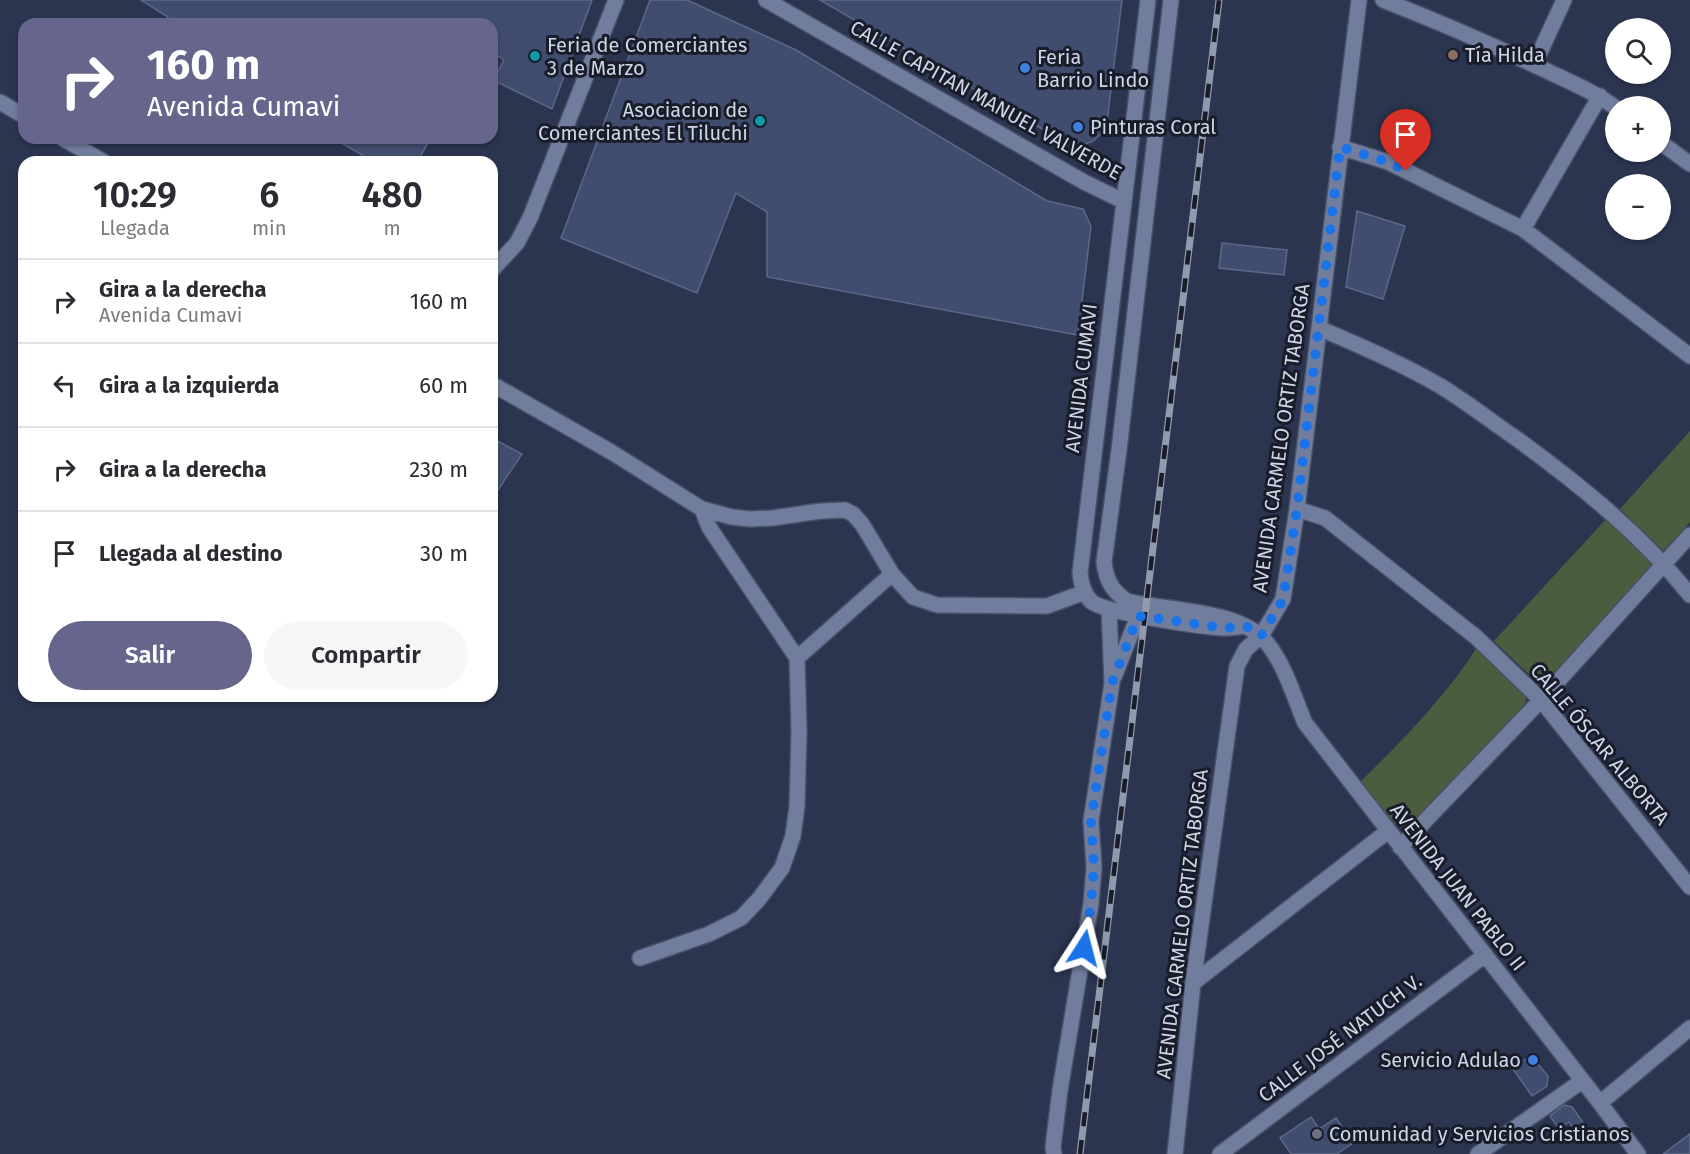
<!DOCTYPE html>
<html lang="es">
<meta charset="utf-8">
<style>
:root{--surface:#fff;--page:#f7f7f7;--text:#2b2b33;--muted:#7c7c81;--line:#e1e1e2;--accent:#66668d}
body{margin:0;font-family:"Fira Sans",sans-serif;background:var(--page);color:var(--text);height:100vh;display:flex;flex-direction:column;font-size:22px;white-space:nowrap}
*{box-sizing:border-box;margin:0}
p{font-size:20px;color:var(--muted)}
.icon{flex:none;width:33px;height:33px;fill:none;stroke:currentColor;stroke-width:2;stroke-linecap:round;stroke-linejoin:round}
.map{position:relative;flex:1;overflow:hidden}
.details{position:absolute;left:18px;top:156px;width:480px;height:546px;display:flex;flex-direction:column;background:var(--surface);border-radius:18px;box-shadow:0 2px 4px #0004}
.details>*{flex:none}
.top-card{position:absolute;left:18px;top:18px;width:480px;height:126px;border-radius:18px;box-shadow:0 2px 4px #0004;background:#66668d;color:#fff;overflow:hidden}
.buttons{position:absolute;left:1605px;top:18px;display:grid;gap:12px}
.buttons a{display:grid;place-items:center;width:66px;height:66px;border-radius:50%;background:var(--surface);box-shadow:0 2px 4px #0004;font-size:30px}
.pin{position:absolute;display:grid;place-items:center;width:51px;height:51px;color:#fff;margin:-62px -26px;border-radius:50% 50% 50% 0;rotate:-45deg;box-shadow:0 0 6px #0007}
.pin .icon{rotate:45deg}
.me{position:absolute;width:66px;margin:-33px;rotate:9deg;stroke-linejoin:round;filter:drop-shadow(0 0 4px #0008)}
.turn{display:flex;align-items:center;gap:21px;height:126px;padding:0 30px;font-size:27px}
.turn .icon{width:78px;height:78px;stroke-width:2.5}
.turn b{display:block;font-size:42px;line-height:51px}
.eta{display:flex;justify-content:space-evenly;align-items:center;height:102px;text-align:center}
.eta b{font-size:36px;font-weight:600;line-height:42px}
.primary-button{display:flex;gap:12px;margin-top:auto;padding:12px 30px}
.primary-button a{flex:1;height:69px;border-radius:36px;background:var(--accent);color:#fff;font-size:24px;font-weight:600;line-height:69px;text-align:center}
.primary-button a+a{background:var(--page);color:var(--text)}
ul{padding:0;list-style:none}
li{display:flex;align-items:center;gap:18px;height:84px;padding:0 30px;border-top:2px solid var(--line)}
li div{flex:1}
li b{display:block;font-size:22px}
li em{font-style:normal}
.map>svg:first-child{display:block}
</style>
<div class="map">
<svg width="1690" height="1154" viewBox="0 0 1690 1154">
<rect width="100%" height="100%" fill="#2b3550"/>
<path fill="#4c5c3f" d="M 1690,431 L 1690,522 L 1663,551 L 1620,509 Z
M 1607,518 L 1652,561 L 1652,566 L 1549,681 L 1537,682 L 1494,641 Z
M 1478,646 L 1527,695 L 1525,704 L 1409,827 L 1403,828 L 1396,825 L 1360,782 C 1403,740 1446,696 1478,646 Z"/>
<path fill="#414d6f" stroke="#5c6886" stroke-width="1.5" d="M 141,0 L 592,0 L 552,109 L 493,80 L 504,60 L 492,52 L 492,24 L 164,24 L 168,17 Z
M 650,0 L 687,0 L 796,50 L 1047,201 L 1083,209 L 1091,226 L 1078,335 L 767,277 L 767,212 L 736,193 L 697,293 L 561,238 Z
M 820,0 L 1122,0 L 1107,122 L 1103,132 L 1093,141 L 1078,147 L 1068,144 Z
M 333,138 L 431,138 L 417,162 L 374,162 Z
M 1357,211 L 1405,226 L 1383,299 L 1346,287 Z
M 1222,243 L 1287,250 L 1284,275 L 1219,268 Z
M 492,438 L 522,454 L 492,499 Z
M 1532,1057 L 1548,1076 L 1547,1086 L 1532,1096 L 1510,1065 Z
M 1564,1105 L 1572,1107 L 1592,1135 L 1583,1141 L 1569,1122 L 1559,1129 L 1550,1116 Z
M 1311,1117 L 1319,1129 L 1336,1118 L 1353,1143 L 1337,1154 L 1291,1154 L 1280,1138 Z
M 1690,1134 L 1690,1154 L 1663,1154 Z"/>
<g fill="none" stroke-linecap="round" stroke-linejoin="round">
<g stroke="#485067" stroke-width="18">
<path id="minor" d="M 766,0 L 1084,182 L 1123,201
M 1148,0 L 1080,573 C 1081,583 1084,595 1092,602 C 1106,613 1203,627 1224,628 C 1230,628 1237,627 1243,626
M 1171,0 L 1119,450 L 1104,562 C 1106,580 1112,591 1127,601 C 1167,611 1241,609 1267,643 C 1285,665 1294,697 1305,723 L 1600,1103 L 1638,1154
M 1383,0 C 1437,21 1490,44 1543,69 C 1568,81 1593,91 1616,108
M 1534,65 L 1564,0
M 0,102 L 24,116
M 62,138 L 104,162
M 1660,142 L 1690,164
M 1340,147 L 1388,162 L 1523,229 L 1690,356
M 1523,229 L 1600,96
M 492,270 L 517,243 L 530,218 L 616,0
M 1319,328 C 1360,346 1403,364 1442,387 C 1468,403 1492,422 1517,439 C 1580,485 1641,534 1690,595
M 492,384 L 613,453 L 702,509 L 709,527 L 797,658 L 799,731 L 797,806 L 793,836 L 782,868 L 759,899 L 741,918 L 709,934 L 640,958
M 702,509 L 732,517 L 750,519 L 772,518 L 821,511 L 845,510 L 853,514 L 862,524 L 892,574 L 913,597 L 937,605 L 1047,606 L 1085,592
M 1297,509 L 1325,518 L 1476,637 L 1541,700 L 1690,887
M 797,658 L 892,574
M 1114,677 L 1138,616
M 1400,847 L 1541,700 L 1690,535
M 1193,983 L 1388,831
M 1600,1103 L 1690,1028
M 1054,1154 L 1053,1147 L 1060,1090 L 1091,904 L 1094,867 L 1091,821 L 1112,683 L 1109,609
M 1175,1154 L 1193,983 L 1237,666 L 1246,649 L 1261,636 L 1283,599 L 1297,509 L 1359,0
M 1220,1154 L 1485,955
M 1478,1154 L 1582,1081"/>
</g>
<use href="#minor" stroke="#717d9c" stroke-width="15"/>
<g stroke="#9199ad" stroke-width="7">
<path id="rail" d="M 1080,1154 L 1219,0"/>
</g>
<use href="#rail" stroke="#181d29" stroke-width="4.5" stroke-dasharray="14" stroke-linecap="butt"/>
</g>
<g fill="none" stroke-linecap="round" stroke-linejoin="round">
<path stroke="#1a73e8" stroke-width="10" stroke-dasharray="0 18" d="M 1084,948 L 1091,904 L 1094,867 L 1091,821 L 1112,683 L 1138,616 L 1225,628 L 1246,626 L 1261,636 L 1283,600 L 1297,509 L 1340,147 L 1388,162 L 1406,171"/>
</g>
<circle fill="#8d6e63" stroke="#181d29" stroke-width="2" cx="1453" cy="55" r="6"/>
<g fill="#0f9aa8" stroke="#181d29" stroke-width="2">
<circle cx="535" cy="56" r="6"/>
<circle cx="760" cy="121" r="6"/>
</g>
<g fill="#3f7fe0" stroke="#181d29" stroke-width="2">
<circle cx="1025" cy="68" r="6"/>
<circle cx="1078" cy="127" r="6"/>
<circle cx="1533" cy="1060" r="6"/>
</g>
<circle fill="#6b7280" stroke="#181d29" stroke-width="2" cx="1317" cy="1134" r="6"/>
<g text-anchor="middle" stroke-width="6" stroke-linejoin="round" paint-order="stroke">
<g font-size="20" fill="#cfd6e7" stroke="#181d29" text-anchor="start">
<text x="547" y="52">Feria de Comerciantes<tspan x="547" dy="23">3 de Marzo</tspan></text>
<text x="1465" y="62">Tía Hilda</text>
<text x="1037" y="64">Feria<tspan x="1037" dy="23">Barrio Lindo</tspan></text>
<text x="748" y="117" text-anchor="end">Asociacion de<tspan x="748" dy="23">Comerciantes El Tiluchi</tspan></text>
<text x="1090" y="134">Pinturas Coral</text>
<text x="1521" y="1067" text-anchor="end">Servicio Adulao</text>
<text x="1329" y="1141">Comunidad y Servicios Cristianos</text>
</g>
<g font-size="20" fill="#cfd6e7" stroke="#181d29">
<text transform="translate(986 100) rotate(29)" y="7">CALLE CAPITAN MANUEL VALVERDE</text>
<text transform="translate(1081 378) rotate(-83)" y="7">AVENIDA CUMAVI</text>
<text transform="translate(1281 438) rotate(-82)" y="7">AVENIDA CARMELO ORTIZ TABORGA</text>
<text transform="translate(1600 744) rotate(50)" y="7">CALLE ÓSCAR ALBORTA</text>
<text transform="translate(1458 887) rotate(52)" y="7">AVENIDA JUAN PABLO II</text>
<text transform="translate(1182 924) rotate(-83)" y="7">AVENIDA CARMELO ORTIZ TABORGA</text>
<text transform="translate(1340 1038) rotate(-37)" y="7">CALLE JOSÉ NATUCH V.</text>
</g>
</g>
</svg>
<div class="buttons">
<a><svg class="icon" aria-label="search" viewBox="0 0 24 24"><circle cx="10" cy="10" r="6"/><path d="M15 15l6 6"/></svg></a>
<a>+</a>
<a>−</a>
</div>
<div class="pin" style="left:1406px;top:171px;background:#d93025"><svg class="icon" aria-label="arrive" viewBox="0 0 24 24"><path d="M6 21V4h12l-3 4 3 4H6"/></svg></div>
<svg class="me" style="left:1084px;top:948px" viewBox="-20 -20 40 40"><path d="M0-17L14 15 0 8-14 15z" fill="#1a73e8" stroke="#fff" stroke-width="4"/></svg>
<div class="top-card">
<div class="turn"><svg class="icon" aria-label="right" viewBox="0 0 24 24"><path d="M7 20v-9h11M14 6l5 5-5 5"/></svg><div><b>160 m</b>Avenida Cumavi</div></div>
</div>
<section class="details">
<div class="eta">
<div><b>10:29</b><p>Llegada</p></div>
<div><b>6</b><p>min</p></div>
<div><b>480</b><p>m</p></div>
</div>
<ul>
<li><svg class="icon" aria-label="right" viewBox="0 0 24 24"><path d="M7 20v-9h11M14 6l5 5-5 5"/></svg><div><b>Gira a la derecha</b><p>Avenida Cumavi</p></div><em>160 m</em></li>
<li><svg class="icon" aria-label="left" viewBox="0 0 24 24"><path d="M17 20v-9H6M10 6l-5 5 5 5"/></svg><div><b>Gira a la izquierda</b></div><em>60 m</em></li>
<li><svg class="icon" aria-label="right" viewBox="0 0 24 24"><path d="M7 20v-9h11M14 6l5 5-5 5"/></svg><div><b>Gira a la derecha</b></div><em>230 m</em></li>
<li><svg class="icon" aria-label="arrive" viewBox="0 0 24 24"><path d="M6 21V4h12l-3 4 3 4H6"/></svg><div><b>Llegada al destino</b></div><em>30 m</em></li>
</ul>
<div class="primary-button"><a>Salir</a><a>Compartir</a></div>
</section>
</div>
